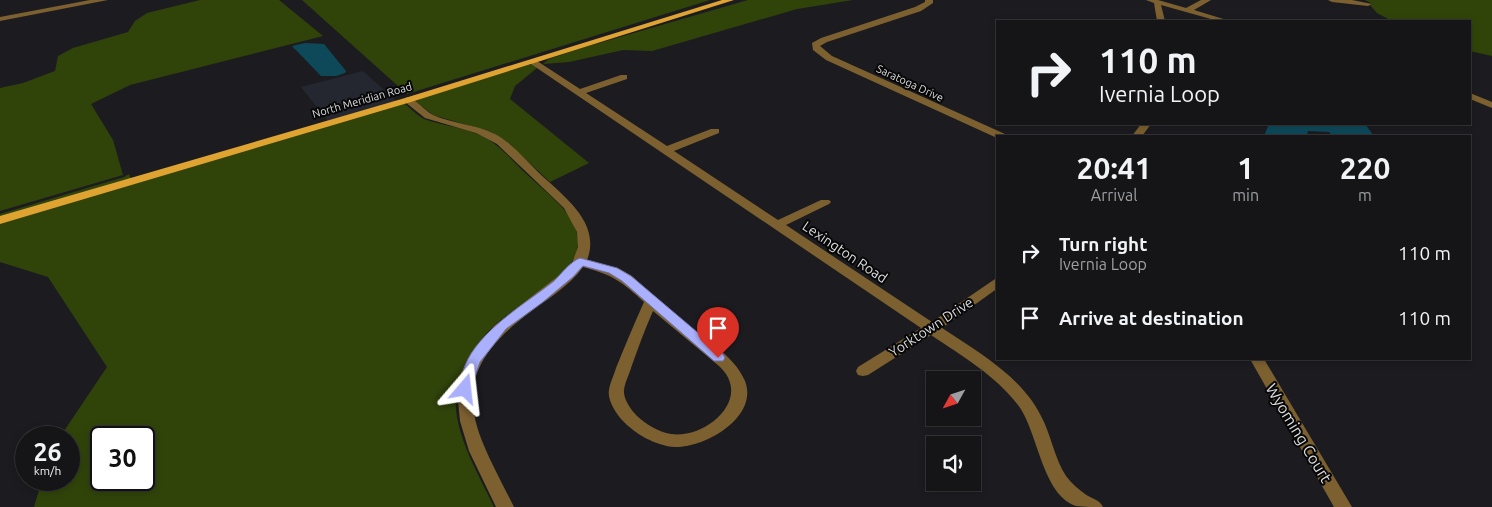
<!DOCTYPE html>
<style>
:root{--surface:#151518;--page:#222225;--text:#f1f3f6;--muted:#9d9fa2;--line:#343437}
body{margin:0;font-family:Ubuntu,sans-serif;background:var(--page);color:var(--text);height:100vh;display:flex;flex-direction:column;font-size:19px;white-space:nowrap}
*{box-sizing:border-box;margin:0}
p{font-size:16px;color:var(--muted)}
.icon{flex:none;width:28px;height:28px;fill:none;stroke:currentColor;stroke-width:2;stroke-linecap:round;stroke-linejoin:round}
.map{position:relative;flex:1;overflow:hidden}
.sheet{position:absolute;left:996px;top:135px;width:475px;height:225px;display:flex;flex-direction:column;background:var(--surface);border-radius:0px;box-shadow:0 2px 8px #0003,0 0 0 1px var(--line)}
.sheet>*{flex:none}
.guide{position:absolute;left:996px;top:20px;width:475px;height:105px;border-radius:0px;box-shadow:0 2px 8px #0003,0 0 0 1px var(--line);background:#151518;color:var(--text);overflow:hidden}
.needle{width:32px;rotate:230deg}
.buttons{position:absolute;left:926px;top:371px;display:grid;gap:10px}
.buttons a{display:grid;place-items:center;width:55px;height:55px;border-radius:0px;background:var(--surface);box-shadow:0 2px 8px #0003,0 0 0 1px var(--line);font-size:25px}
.speed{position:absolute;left:15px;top:426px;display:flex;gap:10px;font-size:25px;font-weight:700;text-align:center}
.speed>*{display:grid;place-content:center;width:65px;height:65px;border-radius:50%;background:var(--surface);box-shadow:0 2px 8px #0003,0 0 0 1px var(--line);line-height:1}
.speed small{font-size:12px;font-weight:400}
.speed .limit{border:2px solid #111;border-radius:8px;background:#fff;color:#111}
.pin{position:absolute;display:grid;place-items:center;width:42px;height:42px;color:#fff;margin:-51px -21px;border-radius:50% 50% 50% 0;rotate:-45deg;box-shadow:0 0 5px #0007}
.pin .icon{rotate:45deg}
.me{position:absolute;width:55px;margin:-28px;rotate:17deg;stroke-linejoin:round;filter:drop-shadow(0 0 4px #0008)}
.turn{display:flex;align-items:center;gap:18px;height:105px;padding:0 20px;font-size:22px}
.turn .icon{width:65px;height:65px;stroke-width:2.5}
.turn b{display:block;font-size:35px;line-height:42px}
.eta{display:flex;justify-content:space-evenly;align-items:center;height:85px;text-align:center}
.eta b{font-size:30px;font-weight:600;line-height:35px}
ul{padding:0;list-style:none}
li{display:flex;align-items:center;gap:15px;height:65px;padding:0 20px}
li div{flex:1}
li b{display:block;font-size:19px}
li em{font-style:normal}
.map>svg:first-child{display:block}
</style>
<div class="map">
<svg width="1492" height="507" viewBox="0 0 1492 507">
<rect width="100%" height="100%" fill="#1c1c20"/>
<path fill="#252730" d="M 363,71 L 396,101 L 328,121 L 301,87 Z"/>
<path fill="#30440a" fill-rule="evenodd" d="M 200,0 L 279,0 L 323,36 L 130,85 L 91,104 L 113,140 L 123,175 L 0,211 L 0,88 L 23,83 L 55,71 L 58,56 L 73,48 L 128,32 L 135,21 L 147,13 Z
M 302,0 L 710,0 L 407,94 Z
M 748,0 L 853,0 L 797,9 L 652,51 L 623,50 L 569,62 L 543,64 L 549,59 L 582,48 Z
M 1365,0 L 1492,0 L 1492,56 L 1470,51 L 1470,21 L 1392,21 L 1377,13 L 1370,5 L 1372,5 L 1371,3 Z
M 532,64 L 537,68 L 515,86 L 510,99 L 589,163 L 550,182 L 506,141 L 491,132 L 433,115 L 414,100 Z
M 404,103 C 410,108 418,116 424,119 C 442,126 464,127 482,136 C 497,143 510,158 522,170 C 535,182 549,194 561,206 C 613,263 533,292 497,323 C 478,340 462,364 457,390 C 449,426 479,475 494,507 L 34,507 L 42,480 L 69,480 L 69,438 L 60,437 L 107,367 L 48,277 L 0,262 L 0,222 ZM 101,438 L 144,438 L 144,480 L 101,480 Z
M 129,174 L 131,179 L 0,217 L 0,214 L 124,177 Z"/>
<path fill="#0e495a" d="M 305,43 L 324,44 L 346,71 L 345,73 L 336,76 L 321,76 L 292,46 Z
M 1269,124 L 1365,124 L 1374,136 L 1332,136 L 1329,132 L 1308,131 L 1307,136 L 1264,136 Z"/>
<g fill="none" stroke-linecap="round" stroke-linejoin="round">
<path fill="#7c6030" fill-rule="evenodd" d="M 90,0 L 108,0 L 0,21 L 0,17 Z
M 925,0 L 933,0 L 933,3 L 921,11 L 827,42 L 820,46 L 832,56 L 1005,134 L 1006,136 L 998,136 L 997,138 L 826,60 L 813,50 L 812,43 L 821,38 L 915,7 L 925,2 Z
M 1146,0 L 1158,0 L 1186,8 L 1201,0 L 1211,0 L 1194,10 L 1230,21 L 1218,21 L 1161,5 L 1165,21 L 1157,21 L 1154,3 Z
M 1328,0 L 1352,0 L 1372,4 L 1368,6 L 1332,2 Z
M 534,59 L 580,89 L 621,75 L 627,75 L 627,79 L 586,93 L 667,146 L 711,129 L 719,129 L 719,133 L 674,151 L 778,220 L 821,200 L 829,200 L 831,202 L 829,204 L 786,225 L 932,322 L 998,277 L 998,288 L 942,328 C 978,352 1021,376 1041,416 C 1051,434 1054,458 1066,476 C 1071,483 1078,489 1085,494 C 1092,499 1099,499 1103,507 C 1095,507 1084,507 1076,506 C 1042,495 1038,431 1018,405 C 995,375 962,356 931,335 L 868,375 L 863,376 L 858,375 L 856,371 L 858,367 L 921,328 L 531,64 L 530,62 Z
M 1470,93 L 1492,102 L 1492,108 L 1470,99 Z
M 408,97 C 417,100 424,110 433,115 C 453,124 475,124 495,134 C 512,143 525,159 538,172 C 562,195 602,222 587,260 L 618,268 L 632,276 C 649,291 665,307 683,321 C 704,339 734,355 745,381 C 759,417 705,448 675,447 C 656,446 635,434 622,420 C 616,413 607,400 609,390 C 610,383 614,375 616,368 C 625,346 634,324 644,302 C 621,281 613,275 583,267 C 569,287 544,301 525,316 C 440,382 475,428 514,507 L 496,507 L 469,451 L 460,421 L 457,390 L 461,373 L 471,353 L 494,326 L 571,266 L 578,247 L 577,232 L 564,208 L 497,144 L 476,133 L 425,118 L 405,102 L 405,98 ZM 653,311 L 719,366 C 754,398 706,439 671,434 C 658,432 646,424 637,416 C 631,410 623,399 624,390 C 625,382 629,375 631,368 C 638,348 645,329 653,311 Z
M 1141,124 L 1151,124 L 1142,136 L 1132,136 Z
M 1250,359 L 1264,359 L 1352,507 L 1334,507 Z"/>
<path fill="#dfa332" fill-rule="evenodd" d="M 722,0 L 734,0 L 411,102 L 0,224 L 0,216 L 405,98 Z"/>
</g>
<path fill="#aab0fb" stroke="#6e72a3" d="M 580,258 L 617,268 L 631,276 L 723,354 L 725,358 L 723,361 L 714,361 L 622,281 L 609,273 L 583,266 L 573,277 L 543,302 L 506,329 L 480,362 L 470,392 L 460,392 L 458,389 C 461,379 463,368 468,359 C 485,327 526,303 554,281 C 561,274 571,261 580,258 Z"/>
<g text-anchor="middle" stroke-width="4" stroke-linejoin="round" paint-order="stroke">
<g font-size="11" fill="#dddee0" stroke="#070708">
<text transform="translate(910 83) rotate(25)" y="4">Saratoga Drive</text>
<text transform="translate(362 100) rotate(-16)" y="4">North Meridian Road</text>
</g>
<g font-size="14" fill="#dddee0" stroke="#070708">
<text transform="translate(845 252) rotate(34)" y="5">Lexington Road</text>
<text transform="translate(931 327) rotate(-33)" y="5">Yorktown Drive</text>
</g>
<g font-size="16" fill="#dddee0" stroke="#070708">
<text transform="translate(1299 433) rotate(59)" y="6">Wyoming Court</text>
</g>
</g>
</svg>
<div class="buttons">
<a><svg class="needle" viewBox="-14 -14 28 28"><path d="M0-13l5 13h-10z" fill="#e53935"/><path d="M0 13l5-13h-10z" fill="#9d9fa2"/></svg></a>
<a><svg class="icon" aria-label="sound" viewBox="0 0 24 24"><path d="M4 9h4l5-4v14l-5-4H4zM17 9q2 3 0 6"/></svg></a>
</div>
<div class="speed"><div>26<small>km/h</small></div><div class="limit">30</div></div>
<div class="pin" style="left:718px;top:358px;background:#d93025"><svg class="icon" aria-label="arrive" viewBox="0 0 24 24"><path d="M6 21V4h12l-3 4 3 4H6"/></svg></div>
<svg class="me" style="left:465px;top:389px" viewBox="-20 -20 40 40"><path d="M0-17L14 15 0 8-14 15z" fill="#aab0fb" stroke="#fff" stroke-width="4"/></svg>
<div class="guide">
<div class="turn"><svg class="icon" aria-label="right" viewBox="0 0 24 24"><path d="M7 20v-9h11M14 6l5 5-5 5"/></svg><div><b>110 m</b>Ivernia Loop</div></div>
</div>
<section class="sheet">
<div class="eta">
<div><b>20:41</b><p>Arrival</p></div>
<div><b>1</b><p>min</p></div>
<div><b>220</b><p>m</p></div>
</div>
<ul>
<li><svg class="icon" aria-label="right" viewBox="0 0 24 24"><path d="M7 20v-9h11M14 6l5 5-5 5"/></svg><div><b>Turn right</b><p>Ivernia Loop</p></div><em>110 m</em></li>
<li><svg class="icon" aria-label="arrive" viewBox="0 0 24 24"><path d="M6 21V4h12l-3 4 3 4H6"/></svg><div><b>Arrive at destination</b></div><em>110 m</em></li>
</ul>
</section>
</div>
